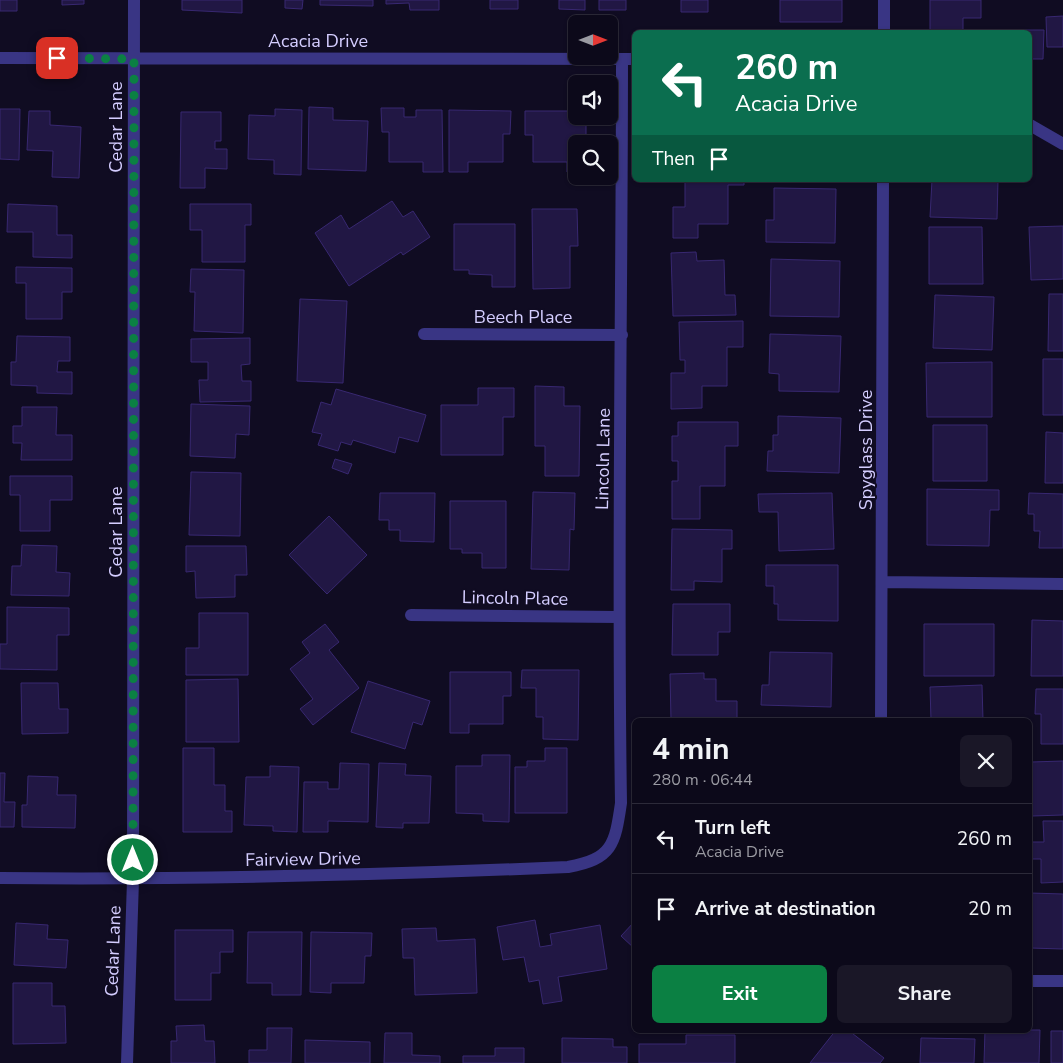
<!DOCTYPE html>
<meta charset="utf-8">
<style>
:root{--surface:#0c091a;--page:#1a1727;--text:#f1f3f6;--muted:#9a9aa2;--line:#2c2a39;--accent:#0b8043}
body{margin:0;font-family:"Nunito Sans",sans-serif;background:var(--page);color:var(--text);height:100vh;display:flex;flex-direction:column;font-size:19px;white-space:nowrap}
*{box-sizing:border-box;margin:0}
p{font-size:16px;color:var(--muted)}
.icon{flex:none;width:28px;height:28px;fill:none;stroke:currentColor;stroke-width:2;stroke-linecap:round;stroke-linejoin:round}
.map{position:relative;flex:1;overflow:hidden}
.side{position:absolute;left:632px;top:718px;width:400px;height:315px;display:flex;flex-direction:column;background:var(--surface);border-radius:8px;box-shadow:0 1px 4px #0004,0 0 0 1px var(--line)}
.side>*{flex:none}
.banner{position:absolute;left:632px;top:30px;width:400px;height:152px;border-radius:8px;box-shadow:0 1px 4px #0004,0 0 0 1px var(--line);background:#0b6e4f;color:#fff;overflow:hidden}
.needle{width:32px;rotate:90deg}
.buttons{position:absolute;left:568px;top:15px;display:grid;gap:10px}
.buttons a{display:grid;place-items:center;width:50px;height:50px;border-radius:8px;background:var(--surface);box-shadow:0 1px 4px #0004,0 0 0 1px var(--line);font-size:25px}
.pin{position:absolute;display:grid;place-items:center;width:42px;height:42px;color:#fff;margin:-21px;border-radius:10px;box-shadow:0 2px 8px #0006}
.me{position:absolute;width:55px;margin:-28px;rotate:0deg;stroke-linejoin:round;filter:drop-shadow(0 0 4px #0008)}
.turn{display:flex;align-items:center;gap:18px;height:105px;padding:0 20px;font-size:22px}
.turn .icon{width:65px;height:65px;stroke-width:2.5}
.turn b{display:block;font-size:35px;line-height:42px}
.then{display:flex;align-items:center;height:48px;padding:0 20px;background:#0003;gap:10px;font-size:19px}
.round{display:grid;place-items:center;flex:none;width:52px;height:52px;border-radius:8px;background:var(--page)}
.headline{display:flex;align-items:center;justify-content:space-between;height:85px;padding:0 20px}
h1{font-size:30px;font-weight:700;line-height:38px}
.primary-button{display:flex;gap:10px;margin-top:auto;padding:10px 20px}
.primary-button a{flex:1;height:58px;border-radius:8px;background:var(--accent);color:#fff;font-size:20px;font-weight:700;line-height:58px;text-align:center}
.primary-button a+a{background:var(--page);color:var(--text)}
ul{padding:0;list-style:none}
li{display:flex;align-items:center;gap:15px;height:70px;padding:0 20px;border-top:1px solid var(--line)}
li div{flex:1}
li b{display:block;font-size:19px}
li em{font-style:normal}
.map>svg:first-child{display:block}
</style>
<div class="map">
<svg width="1063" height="1063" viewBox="0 0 1063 1063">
<rect width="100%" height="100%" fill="#100c22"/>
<path fill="#211744" stroke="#382871" d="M 0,0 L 17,0 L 17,11 L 0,11 Z
M 62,0 L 84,0 L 84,4 L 62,5 Z
M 182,0 L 242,0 L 242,13 L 182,10 Z
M 285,0 L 303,0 L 302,9 L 285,8 Z
M 320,0 L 373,0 L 373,6 L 320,5 Z
M 386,0 L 439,0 L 439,10 L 410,10 L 409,3 L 386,4 Z
M 490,0 L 518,0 L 518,9 L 490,9 Z
M 559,0 L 585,0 L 585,10 L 559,9 Z
M 599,0 L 626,0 L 626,10 L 599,10 Z
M 681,0 L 708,0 L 708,12 L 681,12 Z
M 780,0 L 842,0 L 842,22 L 780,22 Z
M 930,0 L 981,0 L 981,18 L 963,18 L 963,32 L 930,32 Z
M 1063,16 L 1063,47 L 1047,47 L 1046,17 Z
M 1024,30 L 1044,30 L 1043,59 L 1030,59 L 1030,32 L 1024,32 Z
M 309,107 L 333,108 L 333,120 L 368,121 L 366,171 L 308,169 Z
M 381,108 L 404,108 L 404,117 L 416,117 L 416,110 L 442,110 L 443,172 L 423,172 L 423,162 L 389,162 L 389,132 L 382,132 Z
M 0,109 L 20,109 L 19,160 L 0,159 Z
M 275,109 L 302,110 L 301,175 L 274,174 L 274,160 L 248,159 L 249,115 L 275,116 Z
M 449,110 L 511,111 L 510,134 L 503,134 L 503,162 L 468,162 L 468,172 L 449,172 Z
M 29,111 L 50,111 L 50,125 L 81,127 L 79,178 L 52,177 L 53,151 L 27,150 Z
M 525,111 L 576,111 L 576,116 L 586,116 L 586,144 L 576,144 L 576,172 L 567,172 L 567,162 L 533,162 L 533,135 L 525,135 Z
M 181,112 L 221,112 L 221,141 L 215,141 L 215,149 L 227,149 L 227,169 L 205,168 L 205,188 L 180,188 Z
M 685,180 L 744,180 L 744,185 L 728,185 L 728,224 L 698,224 L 698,238 L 673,238 L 673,207 L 685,207 Z
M 932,180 L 998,180 L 997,219 L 930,217 Z
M 774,188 L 836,189 L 835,243 L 766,242 L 766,220 L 774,220 Z
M 392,201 L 403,217 L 413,211 L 430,237 L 403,255 L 401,252 L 349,286 L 315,233 L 341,215 L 349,229 Z
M 8,204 L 57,206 L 57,235 L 72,235 L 72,258 L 33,257 L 33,232 L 7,232 Z
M 190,204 L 251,204 L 251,225 L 245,225 L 245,262 L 202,262 L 202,230 L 190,230 Z
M 532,209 L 577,209 L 578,246 L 570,246 L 570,288 L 533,289 Z
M 454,224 L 515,224 L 515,287 L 492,287 L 492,275 L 469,274 L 469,270 L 454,270 Z
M 1063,226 L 1063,279 L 1031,280 L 1029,227 Z
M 929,227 L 982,227 L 983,284 L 929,284 Z
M 696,252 L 697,261 L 724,260 L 725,295 L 735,295 L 736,315 L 673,316 L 671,253 Z
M 771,259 L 840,261 L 839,317 L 770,316 Z
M 16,267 L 72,268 L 72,292 L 62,292 L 62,319 L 26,319 L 26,283 L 16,283 Z
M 191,269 L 244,270 L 243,333 L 194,331 L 195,292 L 190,292 Z
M 1049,294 L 1063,294 L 1063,351 L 1048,351 Z
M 935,295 L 994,297 L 992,350 L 933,348 Z
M 300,299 L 347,301 L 343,383 L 297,381 Z
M 743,321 L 743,347 L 727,347 L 727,386 L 702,386 L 702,408 L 671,409 L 671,373 L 685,373 L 685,360 L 680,360 L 679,322 Z
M 770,334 L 841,336 L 839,392 L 779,391 L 779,374 L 769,373 Z
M 17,336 L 70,337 L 70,361 L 58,361 L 57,372 L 72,372 L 72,394 L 37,393 L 37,386 L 11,385 L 11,362 L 16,362 Z
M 250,338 L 250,364 L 241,365 L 242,381 L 251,381 L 251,401 L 200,402 L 199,380 L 208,380 L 208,362 L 191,362 L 191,339 Z
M 1043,359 L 1063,359 L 1063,415 L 1043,415 Z
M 992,362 L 992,417 L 927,417 L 926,363 Z
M 535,386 L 564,387 L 564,406 L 580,406 L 579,476 L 545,476 L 545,446 L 535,446 Z
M 478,388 L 514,388 L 514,417 L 503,417 L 503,455 L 441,455 L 441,405 L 478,405 Z
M 336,389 L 426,415 L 418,442 L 399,437 L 395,453 L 353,440 L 351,445 L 341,442 L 338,451 L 318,445 L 322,434 L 312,432 L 321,402 L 331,405 Z
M 191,404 L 250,406 L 249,435 L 236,434 L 235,458 L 190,456 Z
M 22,407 L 57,407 L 56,435 L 72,435 L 72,460 L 21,460 L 22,443 L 13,443 L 13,426 L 22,426 Z
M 778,416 L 841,418 L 839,473 L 767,471 L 768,451 L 773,451 L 773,435 L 778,435 Z
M 678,422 L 738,422 L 738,446 L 725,446 L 725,486 L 700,486 L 700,519 L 672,519 L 672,481 L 678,481 L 678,461 L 672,461 L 672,436 L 678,436 Z
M 933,425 L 987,425 L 987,481 L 933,481 Z
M 1046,432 L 1063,433 L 1063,483 L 1045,483 Z
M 335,459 L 352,464 L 348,474 L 332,468 Z
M 191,472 L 241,473 L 240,536 L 189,535 Z
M 10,476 L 72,476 L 72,500 L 50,500 L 50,531 L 20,531 L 20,495 L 10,495 Z
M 927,489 L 999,490 L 999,510 L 990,510 L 989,546 L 927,545 Z
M 533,492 L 575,493 L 574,530 L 570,529 L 569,570 L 531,569 Z
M 380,493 L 435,493 L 434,542 L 400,541 L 400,530 L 389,530 L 389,520 L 379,520 Z
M 832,493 L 834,549 L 779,551 L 778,512 L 759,512 L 758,494 Z
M 1029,493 L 1063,494 L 1063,548 L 1039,548 L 1040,531 L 1034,531 L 1034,514 L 1028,514 Z
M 450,501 L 506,501 L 506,568 L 482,568 L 482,553 L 462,553 L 462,549 L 450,549 Z
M 329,516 L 367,555 L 327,594 L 289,555 Z
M 672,529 L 732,530 L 732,549 L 722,549 L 722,582 L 694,581 L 694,590 L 671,590 Z
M 22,545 L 57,546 L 56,572 L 70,573 L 69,596 L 11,595 L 12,566 L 21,566 Z
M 186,546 L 246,546 L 247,575 L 235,575 L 235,597 L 196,598 L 195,571 L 186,572 Z
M 766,565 L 838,565 L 838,621 L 778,620 L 778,604 L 774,604 L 774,586 L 766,586 Z
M 673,604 L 730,604 L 730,632 L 718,632 L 718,655 L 672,655 Z
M 7,607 L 69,608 L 69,635 L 57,635 L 57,670 L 0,669 L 0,644 L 7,644 Z
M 199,613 L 248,613 L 248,675 L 186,675 L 186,648 L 199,648 Z
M 1032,620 L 1063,621 L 1063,676 L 1031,676 Z
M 325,624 L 339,642 L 329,650 L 359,688 L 313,725 L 300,709 L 313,699 L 290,669 L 310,653 L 302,642 Z
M 924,624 L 994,624 L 994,676 L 924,676 Z
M 770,652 L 832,653 L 831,707 L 761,705 L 762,685 L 769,685 Z
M 522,670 L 579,670 L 578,740 L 543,739 L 543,717 L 536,717 L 536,688 L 521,688 Z
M 450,672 L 511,672 L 511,696 L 503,696 L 503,724 L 469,724 L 469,733 L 450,733 Z
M 704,673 L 704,679 L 716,679 L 716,701 L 737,701 L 737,720 L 671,720 L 670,674 Z
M 238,679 L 239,742 L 186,742 L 186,680 Z
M 368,681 L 430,701 L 422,725 L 413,722 L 405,749 L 351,732 Z
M 21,683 L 58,683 L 59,709 L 68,709 L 68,733 L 22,734 Z
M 982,685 L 983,720 L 931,720 L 930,687 Z
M 1036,689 L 1063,689 L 1063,744 L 1041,744 L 1041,714 L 1035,714 Z
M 183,748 L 214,748 L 214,785 L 225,785 L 225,811 L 232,811 L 232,832 L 183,832 Z
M 545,748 L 567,748 L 567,813 L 515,813 L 515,767 L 527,767 L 527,761 L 545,761 Z
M 482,755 L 510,755 L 509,822 L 483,821 L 483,814 L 456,813 L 456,766 L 482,766 Z
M 1063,761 L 1063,815 L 1032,816 L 1031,762 Z
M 340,763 L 369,764 L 368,822 L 328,821 L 328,832 L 303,832 L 304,782 L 328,782 L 328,789 L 339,789 Z
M 379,763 L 406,764 L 405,775 L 431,776 L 429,823 L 403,823 L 403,828 L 376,827 Z
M 270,766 L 299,767 L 297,832 L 273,831 L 273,826 L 244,825 L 246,777 L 270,777 Z
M 0,773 L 5,773 L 4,802 L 15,802 L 14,827 L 0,827 Z
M 28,776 L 58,777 L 57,795 L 76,795 L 75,828 L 22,827 L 22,805 L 27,805 Z
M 1043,821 L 1063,821 L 1063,882 L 1041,883 L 1041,859 L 1030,859 L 1030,842 L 1044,842 Z
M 1030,893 L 1063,894 L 1063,949 L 1030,948 Z
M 535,920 L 540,947 L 552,945 L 550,934 L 600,925 L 607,969 L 558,977 L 562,1001 L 543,1004 L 539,980 L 529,982 L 524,957 L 503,960 L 497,927 Z
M 635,921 L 635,949 L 621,936 Z
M 16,923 L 48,925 L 47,939 L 68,940 L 66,968 L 14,965 Z
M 436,928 L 437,941 L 475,939 L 477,993 L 415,995 L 414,958 L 403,958 L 402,929 Z
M 175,930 L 233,930 L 233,952 L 220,952 L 220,973 L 211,973 L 211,1000 L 175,1000 Z
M 248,932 L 302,932 L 301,995 L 272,995 L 272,983 L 247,983 Z
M 311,932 L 372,933 L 371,956 L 365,956 L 364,983 L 331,983 L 331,993 L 310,992 Z
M 13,983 L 52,983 L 52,1006 L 65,1006 L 66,1043 L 13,1044 Z
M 204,1025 L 205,1041 L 214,1041 L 215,1063 L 171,1063 L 171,1041 L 177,1041 L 176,1026 Z
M 267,1028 L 292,1028 L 291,1063 L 249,1063 L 249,1050 L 267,1050 Z
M 836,1030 L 848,1030 L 884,1058 L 880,1063 L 810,1063 Z
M 985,1030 L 1040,1030 L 1039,1063 L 984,1063 Z
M 1051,1031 L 1063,1031 L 1063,1063 L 1051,1063 Z
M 385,1033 L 412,1033 L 412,1055 L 440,1056 L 440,1063 L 384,1063 Z
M 686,1035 L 735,1035 L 735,1063 L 639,1063 L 639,1044 L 686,1044 Z
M 562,1038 L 613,1039 L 613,1047 L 627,1047 L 627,1063 L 562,1063 Z
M 921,1038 L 975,1039 L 974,1063 L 920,1063 Z
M 305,1040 L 370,1042 L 370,1063 L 305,1063 Z
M 495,1048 L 524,1048 L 524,1063 L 463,1063 L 463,1056 L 495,1056 Z"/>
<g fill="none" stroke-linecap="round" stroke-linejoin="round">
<path stroke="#393584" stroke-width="12" d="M 884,32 L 884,0
M 0,58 L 635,59
M 1030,125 L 1063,144
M 424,334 L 622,335
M 883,582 L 1063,584
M 411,615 L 618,617
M 881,720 L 883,180
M 0,878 C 190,880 379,875 568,867 C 612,859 615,845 621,803 C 617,555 622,307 622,59
M 1030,981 L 1063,981
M 127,1063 L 133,880 L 134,0"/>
</g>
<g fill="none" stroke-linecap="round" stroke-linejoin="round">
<path stroke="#0b8043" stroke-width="9" stroke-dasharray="0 16.2" d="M 57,58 L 134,59 L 133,860"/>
</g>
<g text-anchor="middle" stroke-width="4" stroke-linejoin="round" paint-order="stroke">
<g font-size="18" fill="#d4cdff" stroke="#100c22">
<text x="318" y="47">Acacia Drive</text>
<text transform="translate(116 127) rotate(-90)" y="6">Cedar Lane</text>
<text x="523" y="323">Beech Place</text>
<text transform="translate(866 450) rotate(-90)" y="6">Spyglass Drive</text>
<text transform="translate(603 459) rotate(-89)" y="6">Lincoln Lane</text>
<text transform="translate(116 532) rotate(-90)" y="6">Cedar Lane</text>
<text transform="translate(515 598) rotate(1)" y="6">Lincoln Place</text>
<text transform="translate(303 859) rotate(-1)" y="6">Fairview Drive</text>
<text transform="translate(113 951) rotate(-88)" y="6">Cedar Lane</text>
</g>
</g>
</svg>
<div class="buttons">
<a><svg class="needle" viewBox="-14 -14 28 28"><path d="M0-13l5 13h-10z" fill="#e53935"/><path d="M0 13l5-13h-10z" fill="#9a9aa2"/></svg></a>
<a><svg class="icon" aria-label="sound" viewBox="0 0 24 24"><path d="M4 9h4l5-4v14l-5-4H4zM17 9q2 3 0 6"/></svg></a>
<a><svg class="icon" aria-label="search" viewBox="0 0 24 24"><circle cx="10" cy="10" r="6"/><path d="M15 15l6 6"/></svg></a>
</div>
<div class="pin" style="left:57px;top:58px;background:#d93025"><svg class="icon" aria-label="arrive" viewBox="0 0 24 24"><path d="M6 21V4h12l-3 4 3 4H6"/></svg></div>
<svg class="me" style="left:133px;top:860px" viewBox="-20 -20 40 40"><circle r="17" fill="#0b8043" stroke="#fff" stroke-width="3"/><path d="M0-11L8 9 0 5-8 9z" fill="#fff"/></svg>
<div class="banner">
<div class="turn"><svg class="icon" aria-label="left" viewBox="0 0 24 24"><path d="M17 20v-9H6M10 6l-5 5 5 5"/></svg><div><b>260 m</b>Acacia Drive</div></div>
<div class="then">Then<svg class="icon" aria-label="arrive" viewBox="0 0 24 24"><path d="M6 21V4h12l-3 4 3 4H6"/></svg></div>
</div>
<section class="side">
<div class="headline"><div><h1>4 min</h1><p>280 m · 06:44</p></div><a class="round"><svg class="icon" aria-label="close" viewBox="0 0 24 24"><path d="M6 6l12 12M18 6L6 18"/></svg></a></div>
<ul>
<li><svg class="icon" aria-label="left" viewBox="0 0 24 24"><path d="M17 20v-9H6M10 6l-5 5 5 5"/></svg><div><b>Turn left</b><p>Acacia Drive</p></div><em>260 m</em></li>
<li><svg class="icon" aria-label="arrive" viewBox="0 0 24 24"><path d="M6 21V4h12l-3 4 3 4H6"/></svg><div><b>Arrive at destination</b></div><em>20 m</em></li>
</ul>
<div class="primary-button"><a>Exit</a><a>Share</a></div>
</section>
</div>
